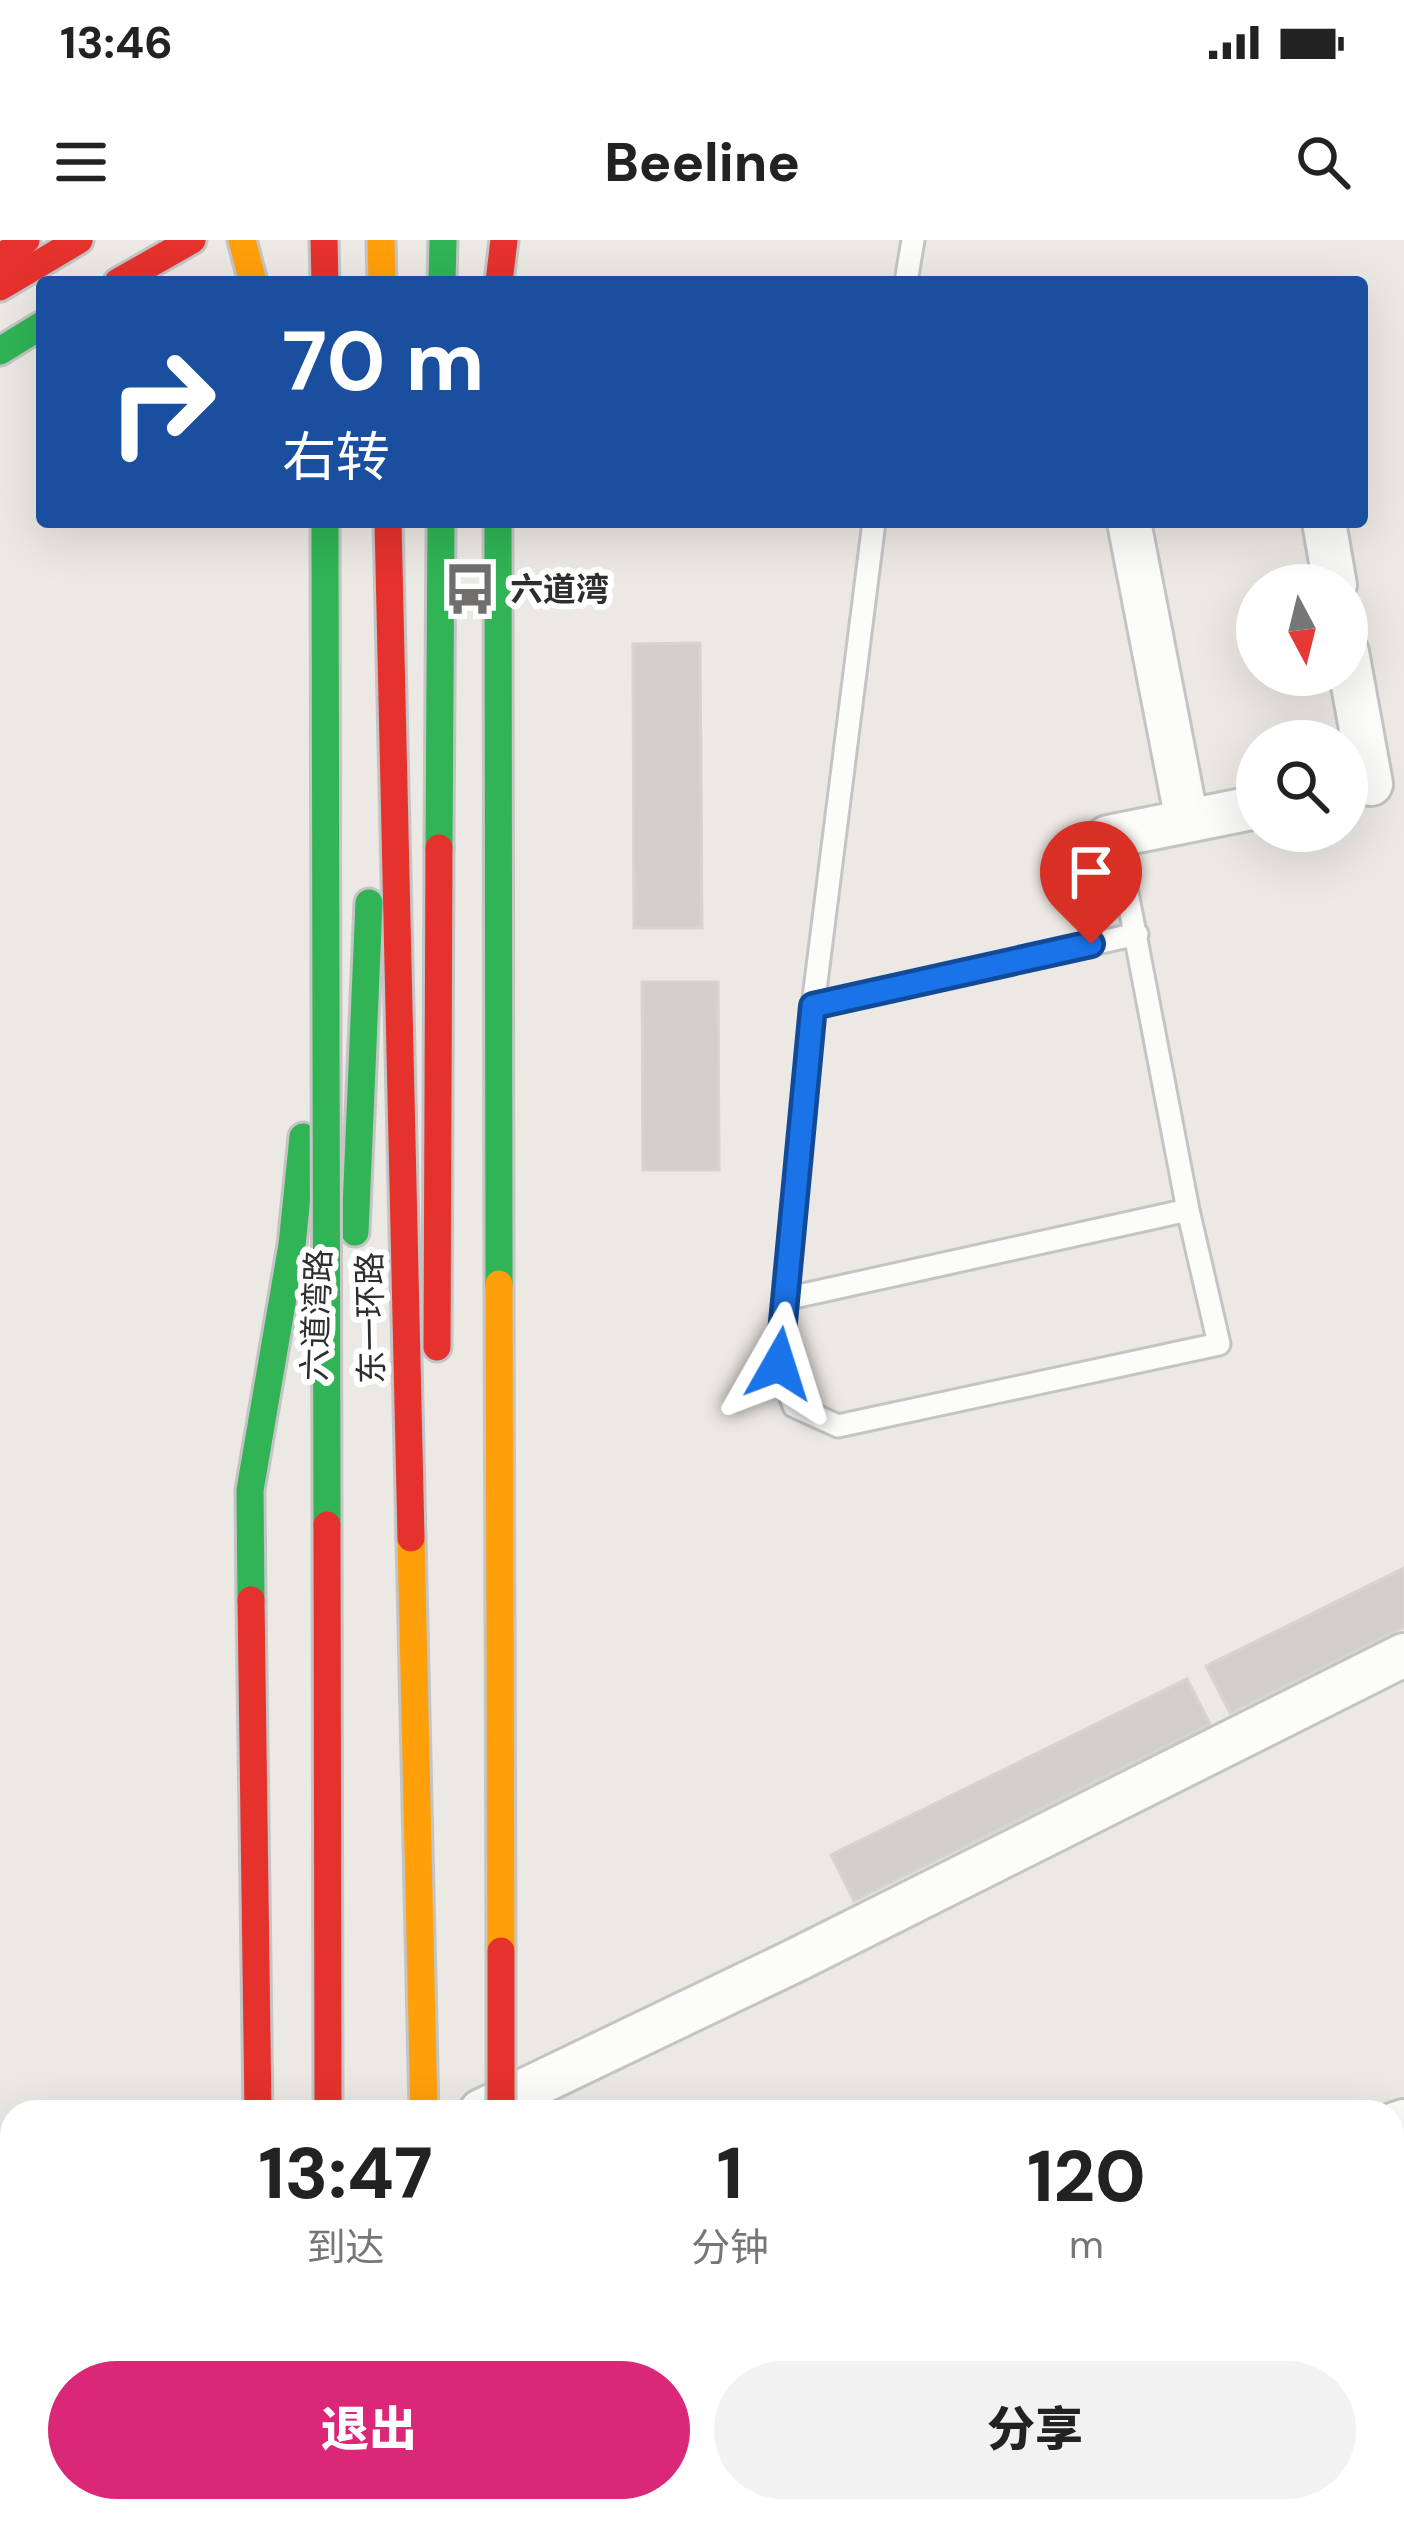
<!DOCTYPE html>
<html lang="zh">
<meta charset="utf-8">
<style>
:root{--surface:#fff;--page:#f2f2f2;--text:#222;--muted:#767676;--accent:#db2777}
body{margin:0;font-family:"DM Sans","Noto Sans SC",sans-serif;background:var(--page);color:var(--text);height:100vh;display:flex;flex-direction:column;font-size:45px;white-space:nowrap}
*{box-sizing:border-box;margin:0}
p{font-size:39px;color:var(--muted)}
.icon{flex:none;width:66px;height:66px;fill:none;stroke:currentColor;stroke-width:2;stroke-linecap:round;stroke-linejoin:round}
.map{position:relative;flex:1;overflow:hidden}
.panel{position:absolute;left:0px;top:1860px;width:1404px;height:423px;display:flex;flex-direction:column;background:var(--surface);border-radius:36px 36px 0 0;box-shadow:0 12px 48px #0002}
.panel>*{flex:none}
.top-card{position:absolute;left:36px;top:36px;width:1332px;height:252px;border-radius:12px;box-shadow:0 12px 48px #0002;background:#1a4fa0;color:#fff;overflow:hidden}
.needle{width:78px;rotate:173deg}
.fabs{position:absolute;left:1236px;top:324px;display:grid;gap:24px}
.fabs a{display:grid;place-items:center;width:132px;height:132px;border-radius:50%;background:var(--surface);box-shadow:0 12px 48px #0002;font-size:60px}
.pin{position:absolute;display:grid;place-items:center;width:102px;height:102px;color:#fff;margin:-123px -51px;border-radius:50% 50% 50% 0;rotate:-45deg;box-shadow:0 0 12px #0007}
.pin .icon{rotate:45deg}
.me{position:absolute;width:132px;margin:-66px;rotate:6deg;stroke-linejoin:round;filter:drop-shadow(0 0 9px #0008)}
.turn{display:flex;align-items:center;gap:42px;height:252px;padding:0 48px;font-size:54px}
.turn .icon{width:156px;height:156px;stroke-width:2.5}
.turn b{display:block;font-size:84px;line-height:102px}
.eta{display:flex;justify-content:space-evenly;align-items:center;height:204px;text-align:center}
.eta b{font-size:72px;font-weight:800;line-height:84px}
.primary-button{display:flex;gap:24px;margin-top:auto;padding:24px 48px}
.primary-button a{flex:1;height:138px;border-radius:72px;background:var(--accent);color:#fff;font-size:48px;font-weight:800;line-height:138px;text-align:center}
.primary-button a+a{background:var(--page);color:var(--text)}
.status{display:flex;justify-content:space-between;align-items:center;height:84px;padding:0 60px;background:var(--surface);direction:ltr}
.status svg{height:33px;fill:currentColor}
header{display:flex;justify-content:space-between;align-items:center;height:156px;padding:0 48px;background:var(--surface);font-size:54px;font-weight:800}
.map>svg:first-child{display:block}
</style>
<div class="status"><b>13:46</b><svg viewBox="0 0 49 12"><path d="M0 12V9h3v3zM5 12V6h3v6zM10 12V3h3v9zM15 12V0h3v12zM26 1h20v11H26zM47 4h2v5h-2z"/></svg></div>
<header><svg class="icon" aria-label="menu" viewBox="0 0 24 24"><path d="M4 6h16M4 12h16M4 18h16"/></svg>Beeline<svg class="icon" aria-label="search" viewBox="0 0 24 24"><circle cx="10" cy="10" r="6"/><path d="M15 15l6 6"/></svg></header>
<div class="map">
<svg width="1404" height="2281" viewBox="0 0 1404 2281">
<rect width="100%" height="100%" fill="#ece8e4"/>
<path fill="#d1cecb" stroke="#d7d4d0" stroke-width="3" d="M 700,403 L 702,688 L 634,688 L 633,404 Z
M 642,742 L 718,742 L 719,930 L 643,930 Z
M 1404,1328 L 1404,1387 L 1230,1473 L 1206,1426 Z
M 1187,1439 L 1210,1484 L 854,1661 L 831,1615 Z"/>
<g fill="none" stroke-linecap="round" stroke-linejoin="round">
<g stroke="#c5c4c5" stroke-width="27">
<path id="lane" d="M 906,42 L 913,0
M 874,282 L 813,766 L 779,1123 L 794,1166 L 838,1186 L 1219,1104 L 1188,970 L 1116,595
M 813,766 L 1137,694
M 785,1059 L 1188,970"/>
</g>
<g stroke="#c5c4c5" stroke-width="48">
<path id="street" d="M 1129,282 L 1187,581
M 1324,282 L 1335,345
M 1347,412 L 1371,544
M 1108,597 L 1257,567
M 481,1871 L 796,1720 L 1404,1415
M 1392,1885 L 1404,1881"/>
</g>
<g stroke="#c5c4c5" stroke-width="33">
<path id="fast" d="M 442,42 L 443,0
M 0,111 L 42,85
M 439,608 L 441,282
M 355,992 L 369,663
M 251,1360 L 250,1250 L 292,1005 L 303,897"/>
</g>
<g stroke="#c5c4c5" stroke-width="33">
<path id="slow" d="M 242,0 L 253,42
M 381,0 L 382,42
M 411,1298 L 424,1872"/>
</g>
<g stroke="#c5c4c5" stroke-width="33">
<path id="jam" d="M 324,0 L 325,42
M 0,18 L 26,0
M 118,42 L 192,0
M 499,42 L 504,0
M 0,47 L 79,0
M 388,282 L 411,1298
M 437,1107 L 439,608
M 251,1360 L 258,1872
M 263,2271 L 263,2281
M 335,2271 L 335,2281"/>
</g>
<use href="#lane" stroke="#fcfcfb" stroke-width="21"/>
<use href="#street" stroke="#fcfcfb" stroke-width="42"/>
<use href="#fast" stroke="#30b455" stroke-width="27"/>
<use href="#slow" stroke="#ff9f0a" stroke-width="27"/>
<use href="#jam" stroke="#e5322d" stroke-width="27"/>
<g stroke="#c6c5c4" stroke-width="33" stroke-linecap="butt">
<path id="fast-bridge" d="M 325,282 L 327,1285
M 498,282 L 499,1044"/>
</g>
<g stroke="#c6c5c4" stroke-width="33" stroke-linecap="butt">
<path id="slow-bridge" d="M 499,1044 L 501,1711
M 424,2271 L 424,2281"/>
</g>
<g stroke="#c6c5c4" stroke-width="33" stroke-linecap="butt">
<path id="jam-bridge" d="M 327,1285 L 328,1864
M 501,1711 L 501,1872"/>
</g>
<use href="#fast-bridge" stroke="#30b455" stroke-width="27"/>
<use href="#slow-bridge" stroke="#ff9f0a" stroke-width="27"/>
<use href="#jam-bridge" stroke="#e5322d" stroke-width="27"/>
</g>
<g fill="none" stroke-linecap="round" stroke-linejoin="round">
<g stroke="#114b97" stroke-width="30">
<path id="route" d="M 779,1124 L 813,766 L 1091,704"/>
</g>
<use href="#route" stroke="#1a73e8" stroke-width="21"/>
</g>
<defs>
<g id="bus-bare" transform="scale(4.14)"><path d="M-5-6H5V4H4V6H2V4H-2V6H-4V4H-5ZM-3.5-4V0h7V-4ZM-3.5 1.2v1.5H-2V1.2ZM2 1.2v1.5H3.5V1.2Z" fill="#706f6e" stroke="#fff" stroke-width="2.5" paint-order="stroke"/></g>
</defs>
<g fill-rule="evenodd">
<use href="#bus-bare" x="470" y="349"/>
</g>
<g text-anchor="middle" stroke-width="12" stroke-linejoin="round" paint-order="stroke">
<g font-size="33" font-weight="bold" fill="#2e2e2e" stroke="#fff" text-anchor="start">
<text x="510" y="361">六道湾</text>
</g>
<g font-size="33" fill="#2e2e2e" stroke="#fff">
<text transform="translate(316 1075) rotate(-88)" y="12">六道湾路</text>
<text transform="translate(370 1078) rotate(-91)" y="12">东一环路</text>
</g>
</g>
</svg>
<div class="fabs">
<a><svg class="needle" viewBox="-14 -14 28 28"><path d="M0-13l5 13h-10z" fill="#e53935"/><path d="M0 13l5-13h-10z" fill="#767676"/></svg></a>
<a><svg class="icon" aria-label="search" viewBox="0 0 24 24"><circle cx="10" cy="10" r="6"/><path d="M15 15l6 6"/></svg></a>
</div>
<div class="pin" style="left:1091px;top:704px;background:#d93025"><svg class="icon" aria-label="arrive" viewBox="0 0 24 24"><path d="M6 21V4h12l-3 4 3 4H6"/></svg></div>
<svg class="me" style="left:779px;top:1124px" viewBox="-20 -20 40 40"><path d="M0-17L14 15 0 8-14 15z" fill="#1a73e8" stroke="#fff" stroke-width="4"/></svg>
<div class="top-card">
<div class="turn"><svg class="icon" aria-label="right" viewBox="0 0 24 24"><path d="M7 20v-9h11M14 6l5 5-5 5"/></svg><div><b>70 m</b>右转</div></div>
</div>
<section class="panel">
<div class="eta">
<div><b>13:47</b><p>到达</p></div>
<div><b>1</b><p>分钟</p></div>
<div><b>120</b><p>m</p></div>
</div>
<div class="primary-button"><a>退出</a><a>分享</a></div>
</section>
</div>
